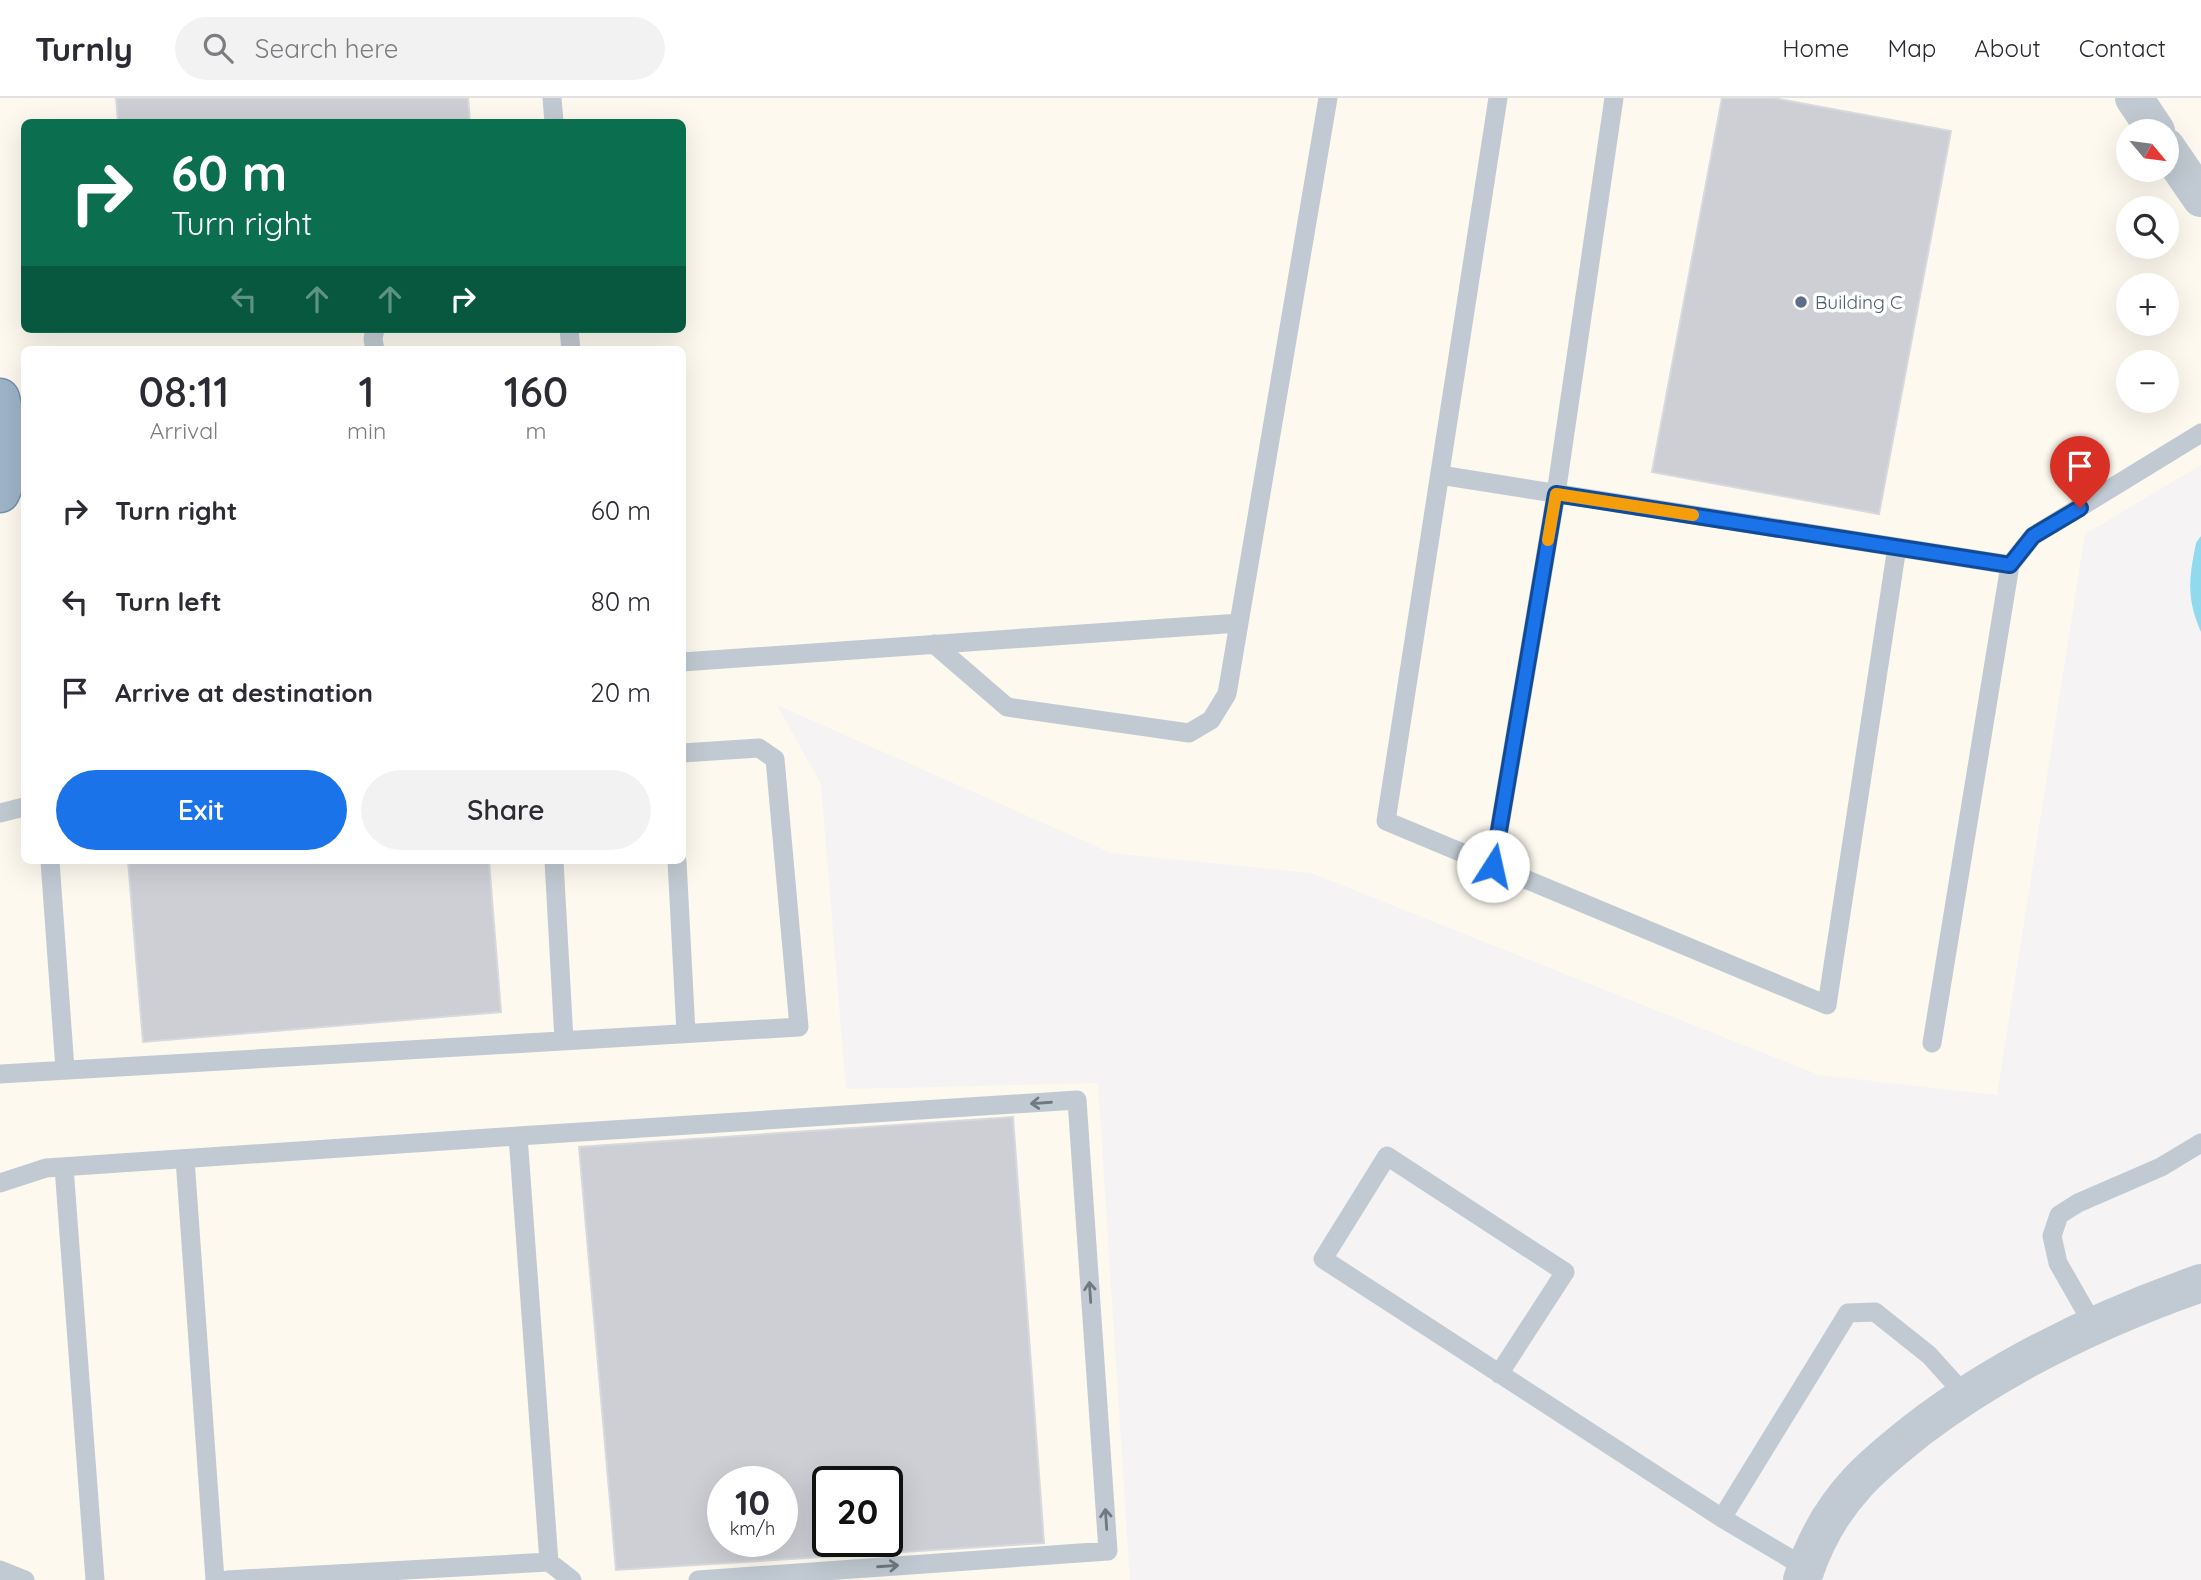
<!DOCTYPE html>
<meta charset="utf-8">
<style>
:root{--surface:#fff;--page:#f2f2f3;--text:#2b2b33;--muted:#7c7c81;--line:#e1e1e2;--accent:#1a73e8}
body{margin:0;font-family:Quicksand,sans-serif;background:var(--page);color:var(--text);height:100vh;display:flex;flex-direction:column;font-size:26px;white-space:nowrap}
*{box-sizing:border-box;margin:0}
p{font-size:23px;color:var(--muted)}
.icon{flex:none;width:38px;height:38px;fill:none;stroke:currentColor;stroke-width:2;stroke-linecap:round;stroke-linejoin:round}
.map{position:relative;flex:1;overflow:hidden}
.details{position:absolute;left:21px;top:248px;width:665px;height:518px;display:flex;flex-direction:column;background:var(--surface);border-radius:10px;box-shadow:0 7px 28px #0002}
.details>*{flex:none}
.top-card{position:absolute;left:21px;top:21px;width:665px;height:214px;border-radius:10px;box-shadow:0 7px 28px #0002;background:#0b6e4f;color:#fff;overflow:hidden}
.needle{width:46px;rotate:119deg}
.fabs{position:absolute;left:2116px;top:21px;display:grid;gap:14px}
.fabs a{display:grid;place-items:center;width:63px;height:63px;border-radius:50%;background:var(--surface);box-shadow:0 7px 28px #0002;font-size:35px}
.speed{position:absolute;left:707px;top:1368px;display:flex;gap:14px;font-size:35px;font-weight:700;text-align:center}
.speed>*{display:grid;place-content:center;width:91px;height:91px;border-radius:50%;background:var(--surface);box-shadow:0 7px 28px #0002;line-height:1}
.speed small{font-size:18px;font-weight:400}
.speed .limit{border:4px solid #111;border-radius:10px;background:#fff;color:#111}
.pin{position:absolute;display:grid;place-items:center;width:60px;height:60px;color:#fff;margin:-72px -30px;border-radius:50% 50% 50% 0;rotate:-45deg;box-shadow:0 0 7px #0007}
.pin .icon{rotate:45deg}
.me{position:absolute;width:77px;margin:-38px;rotate:10deg;stroke-linejoin:round;filter:drop-shadow(0 0 5px #0008)}
.turn{display:flex;align-items:center;gap:24px;height:147px;padding:0 35px;font-size:32px}
.turn .icon{width:91px;height:91px;stroke-width:2.5}
.turn b{display:block;font-size:49px;line-height:60px}
.lanes{display:flex;align-items:center;height:66px;padding:0 35px;background:#0003;justify-content:center;gap:35px;direction:ltr}
.lanes .off{opacity:.35}
.eta{display:flex;justify-content:space-evenly;align-items:center;height:119px;text-align:center}
.eta b{font-size:42px;font-weight:600;line-height:49px}
.button{display:flex;gap:14px;margin-top:auto;padding:14px 35px}
.button a{flex:1;height:80px;border-radius:42px;background:var(--accent);color:#fff;font-size:28px;font-weight:600;line-height:80px;text-align:center}
.button a+a{background:var(--page);color:var(--text)}
ul{padding:0;list-style:none}
li{display:flex;align-items:center;gap:21px;height:91px;padding:0 35px}
li div{flex:1}
li b{display:block;font-size:26px}
li em{font-style:normal}
header{display:flex;align-items:center;gap:42px;box-sizing:border-box;height:98px;padding:0 35px;background:var(--surface);border-bottom:2px solid var(--line)}
header strong{font-size:33px}
nav{display:flex;gap:38px;margin-inline-start:auto;font-size:24px}
.search{width:490px;height:63px;background:var(--page);display:flex;align-items:center;gap:18px;box-sizing:border-box;padding:0 24px;border-radius:38px;color:var(--muted);font-size:26px}
.map>svg:first-child{display:block}
</style>
<header>
<strong>Turnly</strong>
<div class="search"><svg class="icon" aria-label="search" viewBox="0 0 24 24"><circle cx="10" cy="10" r="6"/><path d="M15 15l6 6"/></svg>Search here</div>
<nav><a>Home</a><a>Map</a><a>About</a><a>Contact</a></nav>
</header>
<div class="map">
<svg width="2201" height="1482" viewBox="0 0 2201 1482">
<rect width="100%" height="100%" fill="#f5f3f3"/>
<path fill="#fdf9ef" fill-rule="evenodd" d="M 0,0 L 2201,0 L 2201,367 L 2085,436 L 1997,997 L 1819,977 L 1311,775 L 1111,755 L 777,607 L 821,686 L 846,991 L 1098,985 L 1130,1482 L 0,1482 ZM 24,24 L 682,24 L 682,231 L 24,231 ZM 2128,33 L 2166,33 L 2166,72 L 2128,72 ZM 2128,110 L 2166,110 L 2166,149 L 2128,149 ZM 2128,187 L 2166,187 L 2166,226 L 2128,226 ZM 24,252 L 682,252 L 682,763 L 24,763 ZM 2128,264 L 2166,264 L 2166,303 L 2128,303 ZM 723,1384 L 782,1384 L 782,1444 L 723,1444 ZM 828,1384 L 887,1384 L 887,1444 L 828,1444 Z"/>
<path fill="#90daee" d="M 2201,438 L 2201,534 C 2186,500 2189,480 2196,445 Z"/>
<path fill="#cdcfd5" stroke="#d7d9de" stroke-width="2" fill-rule="evenodd" d="M 116,0 L 468,0 L 470,24 L 118,24 Z
M 1722,0 L 1773,0 L 1951,33 L 1879,416 L 1652,374 Z
M 128,763 L 489,763 L 501,914 L 143,944 Z
M 1013,1019 L 1044,1445 L 616,1472 L 579,1049 ZM 723,1384 L 782,1384 L 782,1444 L 723,1444 ZM 828,1384 L 887,1384 L 887,1444 L 828,1444 Z"/>
<g fill="none" stroke-linecap="round" stroke-linejoin="round">
<g stroke="#7690ad" stroke-width="41">
<path id="trunk" d="M 0,300 C 8,333 16,364 0,395"/>
</g>
<path stroke="#c1cad2" stroke-width="19" d="M 552,0 L 554,24
M 1498,0 L 1386,723 L 1827,907 L 1897,449
M 569,231 L 571,252
M 375,252 L 373,241 L 375,231
M 1440,377 L 2010,467
M 934,546 L 1007,609 L 1189,635 L 1211,622 L 1227,596 L 1239,525
M 682,564 L 1239,525 L 1328,0
M 0,715 L 24,709
M 50,763 L 65,971
M 554,763 L 564,942
M 677,763 L 686,935
M 1493,768 L 1556,396 L 1614,0
M 1932,945 L 2010,467 L 2033,438 L 2201,335
M 0,976 L 799,929 L 775,661 L 759,650 L 682,655
M 518,1038 L 1077,1002 L 1108,1453 L 698,1482
M 185,1061 L 215,1482
M 64,1069 L 95,1482
M 0,1085 L 46,1070 L 518,1038 L 549,1464 L 227,1482
M 2094,1228 L 2058,1165 L 2052,1138 L 2059,1117 L 2078,1105 L 2161,1069 L 2201,1045
M 1499,1276 L 1565,1174 L 1387,1058 L 1323,1161 L 1722,1420 L 1806,1470
M 1722,1420 L 1848,1215 L 1875,1214 L 1929,1257 L 1966,1298
M 549,1464 L 572,1482
M 0,1472 L 25,1482"/>
<path stroke="#c1cad2" stroke-width="38" d="M 2134,0 L 2156,33
M 2166,49 L 2201,100
M 1802,1482 C 1813,1447 1832,1412 1857,1385 C 1875,1365 1896,1349 1917,1332 C 2002,1267 2101,1220 2201,1185"/>
<use href="#trunk" stroke="#9fb4c9" stroke-width="38"/>
</g>
<defs><path id="oneway-shaft" d="M-6 0H5M1.5-3L5.5 0L1.5 3" fill="none" stroke-width="1.6" stroke-linecap="round" stroke-linejoin="round" transform="scale(1.75)"/></defs>
<g stroke="#6e7983">
<use href="#oneway-shaft" transform="translate(1041 1005) rotate(176)"/>
<use href="#oneway-shaft" transform="translate(1090 1194) rotate(-94)"/>
<use href="#oneway-shaft" transform="translate(1106 1421) rotate(-94)"/>
<use href="#oneway-shaft" transform="translate(888 1468) rotate(-4)"/>
</g>
<g fill="none" stroke-linecap="round" stroke-linejoin="round">
<g stroke="#114b97" stroke-width="18">
<path id="route" d="M 1493,768 L 1556,396 L 2010,467 L 2033,438 L 2080,410"/>
</g>
<use href="#route" stroke="#1a73e8" stroke-width="12"/>
<path stroke="#f59e0b" stroke-width="12" d="M 1548,442 L 1556,396 L 1693,417"/>
</g>
<circle fill="#5c6f8a" stroke="#fff" stroke-width="2.5" cx="1801" cy="204" r="7"/>
<g text-anchor="middle" stroke-width="7" stroke-linejoin="round" paint-order="stroke">
<g font-size="19" fill="#4e5e75" stroke="#fff" text-anchor="start">
<text x="1815" y="211">Building C</text>
</g>
</g>
</svg>
<div class="fabs">
<a><svg class="needle" viewBox="-14 -14 28 28"><path d="M0-13l5 13h-10z" fill="#e53935"/><path d="M0 13l5-13h-10z" fill="#7c7c81"/></svg></a>
<a><svg class="icon" aria-label="search" viewBox="0 0 24 24"><circle cx="10" cy="10" r="6"/><path d="M15 15l6 6"/></svg></a>
<a>+</a>
<a>−</a>
</div>
<div class="speed"><div>10<small>km/h</small></div><div class="limit">20</div></div>
<div class="pin" style="left:2080px;top:410px;background:#d93025"><svg class="icon" aria-label="arrive" viewBox="0 0 24 24"><path d="M6 21V4h12l-3 4 3 4H6"/></svg></div>
<svg class="me" style="left:1493px;top:768px" viewBox="-20 -20 40 40"><circle r="19" fill="#fff"/><path d="M0-13L10 11 0 6-10 11z" fill="#1a73e8"/></svg>
<div class="top-card">
<div class="turn"><svg class="icon" aria-label="right" viewBox="0 0 24 24"><path d="M7 20v-9h11M14 6l5 5-5 5"/></svg><div><b>60 m</b>Turn right</div></div>
<div class="lanes"><svg class="icon off" aria-label="left" viewBox="0 0 24 24"><path d="M17 20v-9H6M10 6l-5 5 5 5"/></svg><svg class="icon off" aria-label="ahead" viewBox="0 0 24 24"><path d="M12 20V5M6 11l6-6 6 6"/></svg><svg class="icon off" aria-label="ahead" viewBox="0 0 24 24"><path d="M12 20V5M6 11l6-6 6 6"/></svg><svg class="icon" aria-label="right" viewBox="0 0 24 24"><path d="M7 20v-9h11M14 6l5 5-5 5"/></svg></div>
</div>
<section class="details">
<div class="eta">
<div><b>08:11</b><p>Arrival</p></div>
<div><b>1</b><p>min</p></div>
<div><b>160</b><p>m</p></div>
</div>
<ul>
<li><svg class="icon" aria-label="right" viewBox="0 0 24 24"><path d="M7 20v-9h11M14 6l5 5-5 5"/></svg><div><b>Turn right</b></div><em>60 m</em></li>
<li><svg class="icon" aria-label="left" viewBox="0 0 24 24"><path d="M17 20v-9H6M10 6l-5 5 5 5"/></svg><div><b>Turn left</b></div><em>80 m</em></li>
<li><svg class="icon" aria-label="arrive" viewBox="0 0 24 24"><path d="M6 21V4h12l-3 4 3 4H6"/></svg><div><b>Arrive at destination</b></div><em>20 m</em></li>
</ul>
<div class="button"><a>Exit</a><a>Share</a></div>
</section>
</div>
